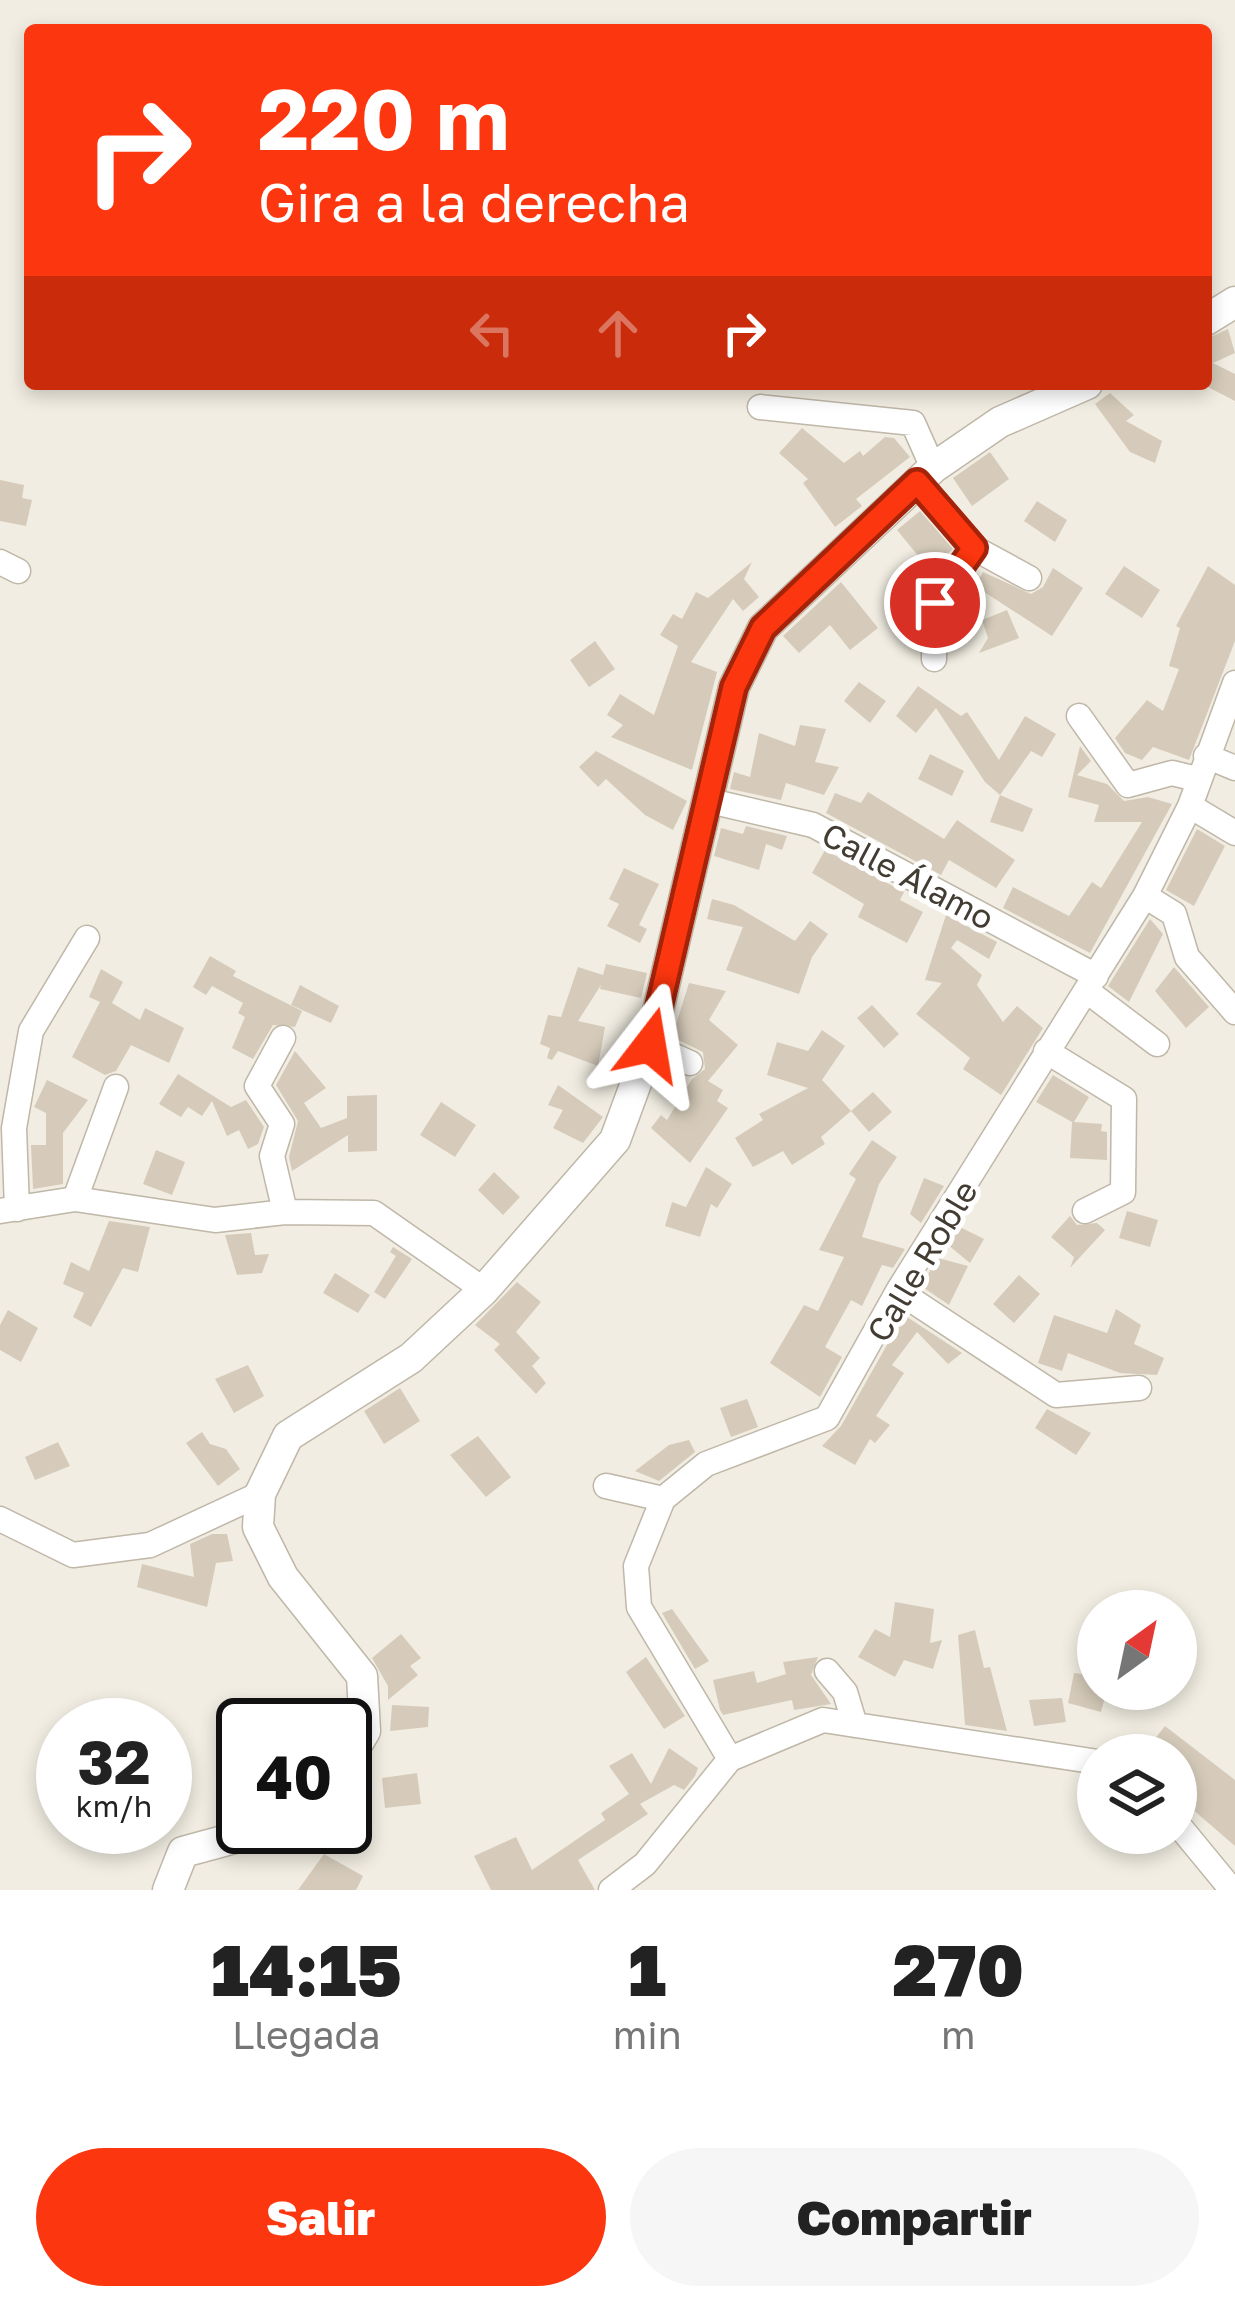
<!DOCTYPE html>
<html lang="es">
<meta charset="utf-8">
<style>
:root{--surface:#fff;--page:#f6f6f6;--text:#222;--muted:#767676;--accent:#fc360e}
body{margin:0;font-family:"Golos Text",sans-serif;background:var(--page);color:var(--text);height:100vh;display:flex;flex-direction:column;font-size:45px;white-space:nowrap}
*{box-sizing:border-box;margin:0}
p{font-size:39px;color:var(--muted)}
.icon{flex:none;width:66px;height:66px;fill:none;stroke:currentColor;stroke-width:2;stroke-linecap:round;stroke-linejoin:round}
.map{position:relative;height:1890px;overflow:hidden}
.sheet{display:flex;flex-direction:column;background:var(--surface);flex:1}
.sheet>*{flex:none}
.guide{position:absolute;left:24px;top:24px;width:1188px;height:366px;border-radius:12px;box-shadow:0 6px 18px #0003;background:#fc360e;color:#fff;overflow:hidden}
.needle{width:78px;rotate:33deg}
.fabs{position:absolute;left:1077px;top:1590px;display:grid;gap:24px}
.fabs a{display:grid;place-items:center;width:120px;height:120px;border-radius:50%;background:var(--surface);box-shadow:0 6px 18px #0003;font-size:60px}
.speed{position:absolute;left:36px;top:1698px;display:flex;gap:24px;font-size:60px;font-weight:700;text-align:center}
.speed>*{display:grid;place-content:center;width:156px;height:156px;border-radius:50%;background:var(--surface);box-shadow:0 6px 18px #0003;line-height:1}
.speed small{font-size:30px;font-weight:400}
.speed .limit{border:6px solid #111;border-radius:18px;background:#fff;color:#111}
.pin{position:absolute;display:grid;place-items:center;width:102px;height:102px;color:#fff;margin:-51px;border:6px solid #fff;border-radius:50%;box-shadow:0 3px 12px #0007}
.me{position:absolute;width:132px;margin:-66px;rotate:14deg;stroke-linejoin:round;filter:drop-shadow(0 0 9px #0008)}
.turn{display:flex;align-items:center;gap:42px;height:252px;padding:0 36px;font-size:54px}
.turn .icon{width:156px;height:156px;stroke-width:2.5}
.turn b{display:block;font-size:84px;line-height:102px}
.lanes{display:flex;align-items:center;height:114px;padding:0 36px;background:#0003;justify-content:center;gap:60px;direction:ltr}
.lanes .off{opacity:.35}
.eta{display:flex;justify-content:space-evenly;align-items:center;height:204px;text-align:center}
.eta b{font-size:72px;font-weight:800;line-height:84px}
.cta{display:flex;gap:24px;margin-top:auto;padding:24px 36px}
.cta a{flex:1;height:138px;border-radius:72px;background:var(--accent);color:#fff;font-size:48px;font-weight:800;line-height:138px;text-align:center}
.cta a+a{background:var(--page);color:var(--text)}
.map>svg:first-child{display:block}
</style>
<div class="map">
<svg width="1235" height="1890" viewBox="0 0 1235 1890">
<rect width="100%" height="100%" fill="#f1ede2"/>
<path fill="#d6cbba" d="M 1228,329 L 1235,353 L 1213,363 L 1235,374 L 1235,401 L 1206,386 L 1206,339 Z
M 1110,393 L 1134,415 L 1126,421 L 1162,441 L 1155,463 L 1130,452 L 1095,404 Z
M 802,428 L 844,463 L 860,451 L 863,456 L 885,437 L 894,438 L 910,457 L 856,499 L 862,506 L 835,527 L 803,483 L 808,479 L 779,453 Z
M 990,452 L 1009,479 L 972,506 L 953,478 Z
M 0,480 L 24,485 L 22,498 L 32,500 L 26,526 L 0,521 Z
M 1037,501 L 1067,520 L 1055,542 L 1024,521 Z
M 920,511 L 953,549 L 929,569 L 897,530 Z
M 752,562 L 744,579 L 759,597 L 743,611 L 733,599 L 691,662 L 717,672 L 692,770 L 611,737 L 623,725 L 607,715 L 620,694 L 654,715 L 678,646 L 660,635 L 673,614 L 682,619 L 696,592 L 708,598 Z
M 1124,566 L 1160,590 L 1142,618 L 1105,594 Z
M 1208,566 L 1235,585 L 1235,641 L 1189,760 L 1153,747 L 1142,760 L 1125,753 L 1115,738 L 1147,700 L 1163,711 L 1179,669 L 1169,666 L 1180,628 L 1176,626 Z
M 1053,568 L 1083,588 L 1052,636 L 975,586 L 983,572 L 1031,594 L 1043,587 Z
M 841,582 L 878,628 L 850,650 L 830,625 L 799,653 L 783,636 Z
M 1007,610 L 1019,638 L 979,653 L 988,638 L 982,620 Z
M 595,641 L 615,669 L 589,687 L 570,660 Z
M 859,682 L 886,701 L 870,723 L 844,701 Z
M 918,686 L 961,716 L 967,712 L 999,760 L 1025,716 L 1056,734 L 1042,757 L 1031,751 L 1000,795 L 985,782 L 936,708 L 916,733 L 896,716 Z
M 800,725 L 826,729 L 815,762 L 839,767 L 824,795 L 786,783 L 781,800 L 730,789 L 734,772 L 750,777 L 759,733 L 795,746 Z
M 1080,746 L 1091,761 L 1077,775 L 1107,784 L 1124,801 L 1148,797 L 1172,804 L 1090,953 L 1003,908 L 1013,887 L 1069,916 L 1092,882 L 1101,888 L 1142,822 L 1094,822 L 1099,805 L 1068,797 Z
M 596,751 L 687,801 L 673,830 L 645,815 L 606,779 L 598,787 L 579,767 Z
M 930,754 L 964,771 L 952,796 L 918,779 Z
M 868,792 L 944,839 L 957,820 L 1015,860 L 996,888 L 949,860 L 941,875 L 826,813 L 835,793 L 861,803 Z
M 1000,795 L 1033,809 L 1023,832 L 990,822 Z
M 746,826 L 787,836 L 782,850 L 766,844 L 759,870 L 714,856 L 721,828 L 743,834 Z
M 1197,829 L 1225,846 L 1194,906 L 1166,890 Z
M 825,850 L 904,892 L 900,900 L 923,912 L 907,943 L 858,917 L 864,904 L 812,873 Z
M 624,868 L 659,884 L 639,925 L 647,929 L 640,943 L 607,926 L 619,904 L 609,899 Z
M 712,899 L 734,905 L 795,941 L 810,921 L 828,934 L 812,957 L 799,994 L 726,970 L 743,927 L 707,919 Z
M 946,915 L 997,942 L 989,959 L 957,940 L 951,948 L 982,975 L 977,985 L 1003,1022 L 1017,1006 L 1043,1028 L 1001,1095 L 963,1069 L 970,1058 L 916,1014 L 942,983 L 925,980 Z
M 1150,919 L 1163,934 L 1129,1002 L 1108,986 Z
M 210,956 L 236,971 L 233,976 L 302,1011 L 295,1027 L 273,1025 L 253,1059 L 232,1048 L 245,1017 L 238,1013 L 243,1003 L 212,986 L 206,995 L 193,987 Z
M 606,964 L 647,973 L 641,998 L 600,989 L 601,985 L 578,1021 L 605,1027 L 598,1066 L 558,1051 L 552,1060 L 547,1058 L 550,1048 L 540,1044 L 548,1015 L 561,1017 L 578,967 L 603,975 Z
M 1174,967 L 1209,1007 L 1186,1028 L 1155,991 Z
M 101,969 L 123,982 L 112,1003 L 140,1020 L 145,1008 L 184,1028 L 169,1063 L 131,1045 L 116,1071 L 105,1075 L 72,1057 L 100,1002 L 89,997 Z
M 689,983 L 726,991 L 709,1020 L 738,1045 L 708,1081 L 723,1090 L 717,1101 L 728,1108 L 690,1163 L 651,1128 L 661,1115 L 667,1120 L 692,1079 L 705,1069 L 703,1052 L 672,1037 Z
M 300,985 L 339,1006 L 331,1023 L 291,1005 Z
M 872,1005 L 899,1034 L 884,1048 L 857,1018 Z
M 822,1030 L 845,1046 L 822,1080 L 851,1111 L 821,1137 L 825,1144 L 792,1165 L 783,1151 L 753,1167 L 735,1138 L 763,1120 L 759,1114 L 808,1088 L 767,1075 L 777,1042 L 808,1051 Z
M 295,1051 L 326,1088 L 304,1103 L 321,1128 L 347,1118 L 347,1096 L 377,1095 L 377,1151 L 348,1152 L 348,1135 L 292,1171 L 289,1157 L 298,1121 L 276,1085 Z
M 178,1074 L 231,1107 L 246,1100 L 264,1127 L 258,1144 L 248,1149 L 239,1130 L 227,1136 L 212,1101 L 202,1116 L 188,1107 L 181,1117 L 159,1104 Z
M 1053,1075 L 1089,1097 L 1074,1122 L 1102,1124 L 1101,1131 L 1107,1132 L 1107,1160 L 1070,1158 L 1072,1122 L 1036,1102 Z
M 47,1080 L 88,1100 L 63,1133 L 63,1184 L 33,1189 L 31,1145 L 46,1145 L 46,1113 L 34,1107 Z
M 558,1085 L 603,1117 L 583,1143 L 553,1128 L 563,1110 L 548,1105 Z
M 873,1092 L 892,1112 L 869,1132 L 851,1111 Z
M 441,1102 L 476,1125 L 455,1157 L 420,1135 Z
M 872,1140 L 897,1157 L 879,1184 L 862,1237 L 905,1249 L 893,1268 L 882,1265 L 862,1306 L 851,1300 L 825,1347 L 842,1357 L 820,1397 L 770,1363 L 804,1305 L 818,1311 L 844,1257 L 819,1250 L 856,1179 L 849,1174 Z
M 156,1150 L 185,1162 L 172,1195 L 143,1184 Z
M 706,1167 L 732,1184 L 717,1208 L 711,1204 L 700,1237 L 665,1226 L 672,1202 L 686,1207 Z
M 494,1172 L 520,1197 L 503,1215 L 478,1190 Z
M 924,1178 L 944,1186 L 921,1223 L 910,1214 Z
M 1127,1211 L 1158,1220 L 1150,1247 L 1119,1238 Z
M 1070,1216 L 1077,1225 L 1097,1223 L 1105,1230 L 1070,1268 L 1074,1257 L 1051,1237 Z
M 109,1221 L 150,1227 L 138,1272 L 123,1268 L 91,1327 L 73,1317 L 84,1293 L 63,1284 L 71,1262 L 89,1271 Z
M 958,1226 L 984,1239 L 970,1263 L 947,1244 Z
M 251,1233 L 255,1255 L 269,1254 L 262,1273 L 237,1275 L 225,1235 Z
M 393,1247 L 412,1259 L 385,1299 L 374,1292 L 396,1256 L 390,1252 Z
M 938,1258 L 968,1266 L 949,1305 L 921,1286 Z
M 335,1273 L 370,1295 L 358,1313 L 323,1293 Z
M 1019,1275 L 1040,1294 L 1014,1323 L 993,1304 Z
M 517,1282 L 541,1302 L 516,1332 L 540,1358 L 532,1366 L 546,1383 L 536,1394 L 494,1350 L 500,1344 L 475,1325 Z
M 1116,1309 L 1141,1325 L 1134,1344 L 1164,1358 L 1157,1375 L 1120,1373 L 1068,1353 L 1062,1371 L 1038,1363 L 1054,1315 L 1107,1333 Z
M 8,1310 L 38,1328 L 21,1362 L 0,1350 L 0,1325 Z
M 904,1315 L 962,1353 L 948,1364 L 917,1332 L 892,1365 L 904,1373 L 876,1416 L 890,1425 L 875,1443 L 870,1439 L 855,1465 L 822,1446 L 841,1426 Z
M 248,1365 L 264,1396 L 234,1413 L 215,1379 Z
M 400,1388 L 420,1421 L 384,1444 L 364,1411 Z
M 747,1399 L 758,1427 L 731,1437 L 720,1408 Z
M 1047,1409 L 1091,1433 L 1076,1455 L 1035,1428 Z
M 202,1432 L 210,1444 L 226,1449 L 240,1469 L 218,1486 L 186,1443 Z
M 478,1436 L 511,1477 L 486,1497 L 450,1455 Z
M 689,1440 L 695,1452 L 659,1481 L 635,1471 L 669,1445 Z
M 58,1442 L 70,1466 L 35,1480 L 25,1457 Z
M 212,1534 L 227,1534 L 233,1561 L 216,1563 L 207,1607 L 137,1587 L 142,1564 L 194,1577 L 190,1544 Z
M 895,1602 L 934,1609 L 930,1643 L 942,1640 L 933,1669 L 904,1660 L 895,1677 L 858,1657 L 875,1629 L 890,1637 Z
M 672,1609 L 709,1661 L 695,1669 L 662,1613 Z
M 975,1630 L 984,1668 L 990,1667 L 1007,1731 L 965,1725 L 958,1635 Z
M 401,1634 L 421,1658 L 410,1666 L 418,1675 L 388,1700 L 388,1686 L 372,1658 Z
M 646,1657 L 685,1716 L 664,1729 L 626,1672 Z
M 818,1657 L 811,1675 L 831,1704 L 794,1710 L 792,1700 L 723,1715 L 720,1710 L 713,1680 L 754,1671 L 757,1683 L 786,1674 L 783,1662 Z
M 1074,1673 L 1098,1676 L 1098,1689 L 1107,1689 L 1101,1712 L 1068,1703 Z
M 1062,1698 L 1066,1722 L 1034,1726 L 1029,1700 Z
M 392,1705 L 429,1707 L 428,1727 L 390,1731 Z
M 1165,1726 L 1235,1780 L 1235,1846 L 1176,1795 L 1176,1755 L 1142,1755 Z
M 669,1748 L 698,1768 L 695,1776 L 684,1790 L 674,1785 L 640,1804 L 648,1814 L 578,1860 L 595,1890 L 491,1890 L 474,1856 L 516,1837 L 532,1870 L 605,1820 L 601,1813 L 629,1794 L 609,1766 L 632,1753 L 651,1784 Z
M 417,1773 L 421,1804 L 385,1808 L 382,1778 Z
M 324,1854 L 363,1876 L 356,1890 L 298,1890 Z"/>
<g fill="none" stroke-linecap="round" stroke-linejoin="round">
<g stroke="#bfb7a7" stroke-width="27">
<path id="minor" d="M 760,407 L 913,423 L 933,468
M 917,482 L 974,548 L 1029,578
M 0,562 L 18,571
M 934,659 L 935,603 L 974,548
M 1079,716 L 1128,785 L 1172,773 L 1197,779
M 1206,756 L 1235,768
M 710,801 L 813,825 L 1096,976
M 1190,806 L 1235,833
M 1145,896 L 1174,914 L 1187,957 L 1235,1012
M 1087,991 L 1157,1044
M 283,1038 L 257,1086 L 282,1124 L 272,1156 L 285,1212
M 650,1045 L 690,1063
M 1046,1051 L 1124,1099 L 1123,1192 L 1085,1211
M 75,1199 L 116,1087
M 17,1209 L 14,1128 L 31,1031 L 87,938
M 0,1211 L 75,1199 L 215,1220 L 285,1212 L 374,1213 L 484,1290
M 898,1291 L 1056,1395 L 1139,1388
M 606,1486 L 663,1499
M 0,1519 L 73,1555 L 150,1545 L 260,1494
M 827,1671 L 845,1692 L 855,1725
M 730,1759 L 639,1607 L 636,1566 L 663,1499 L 706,1464 L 827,1418 L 898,1291 L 1145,896 L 1190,806 L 1235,683
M 1176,1822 L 1232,1890
M 611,1890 L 645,1864 L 730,1759 L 823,1720 L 1098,1762"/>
</g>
<g stroke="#bfb7a7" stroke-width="33">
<path id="tertiary" d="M 1206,320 L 1235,302
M 345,1765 L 365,1731 L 362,1676 L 283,1577 L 258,1527 L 260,1494 L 288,1436 L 411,1358 L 484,1290 L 615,1140 L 650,1045 L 734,687 L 763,628 L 933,468 L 1000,422 L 1087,384
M 168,1890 L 183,1852 L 275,1827"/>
</g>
<use href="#minor" stroke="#fff" stroke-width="24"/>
<use href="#tertiary" stroke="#fff" stroke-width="30"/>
</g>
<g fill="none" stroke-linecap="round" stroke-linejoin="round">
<g stroke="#a42309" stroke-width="30">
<path id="route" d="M 650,1045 L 734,687 L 763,628 L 917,482 L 974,548 L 935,603"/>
</g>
<use href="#route" stroke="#fc360e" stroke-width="21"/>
</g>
<g text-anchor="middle" stroke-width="10" stroke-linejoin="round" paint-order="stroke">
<g font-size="33" fill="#423c32" stroke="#fff">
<text transform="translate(908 876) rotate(28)" y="12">Calle Álamo</text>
<text transform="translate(922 1261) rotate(-59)" y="12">Calle Roble</text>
</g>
</g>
</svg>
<div class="fabs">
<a><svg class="needle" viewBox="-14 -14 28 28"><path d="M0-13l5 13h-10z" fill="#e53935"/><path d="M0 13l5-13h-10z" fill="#767676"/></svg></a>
<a><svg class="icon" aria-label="layers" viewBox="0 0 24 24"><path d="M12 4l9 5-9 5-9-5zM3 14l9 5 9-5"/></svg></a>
</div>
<div class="speed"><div>32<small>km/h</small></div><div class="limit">40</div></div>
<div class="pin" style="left:935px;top:603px;background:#d93025"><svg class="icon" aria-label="arrive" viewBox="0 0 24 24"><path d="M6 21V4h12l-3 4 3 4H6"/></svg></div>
<svg class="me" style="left:650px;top:1045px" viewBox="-20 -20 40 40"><path d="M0-17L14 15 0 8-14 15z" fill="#fc360e" stroke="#fff" stroke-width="4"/></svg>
<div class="guide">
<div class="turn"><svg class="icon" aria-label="right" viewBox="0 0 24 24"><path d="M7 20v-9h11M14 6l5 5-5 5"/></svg><div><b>220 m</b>Gira a la derecha</div></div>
<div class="lanes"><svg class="icon off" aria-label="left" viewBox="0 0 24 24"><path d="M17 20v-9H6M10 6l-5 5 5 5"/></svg><svg class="icon off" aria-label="ahead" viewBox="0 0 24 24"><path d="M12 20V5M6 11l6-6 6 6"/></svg><svg class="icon" aria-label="right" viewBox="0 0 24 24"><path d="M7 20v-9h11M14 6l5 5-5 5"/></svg></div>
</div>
</div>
<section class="sheet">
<div class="eta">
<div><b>14:15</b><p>Llegada</p></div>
<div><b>1</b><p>min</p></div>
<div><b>270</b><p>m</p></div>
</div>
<div class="cta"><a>Salir</a><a>Compartir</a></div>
</section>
